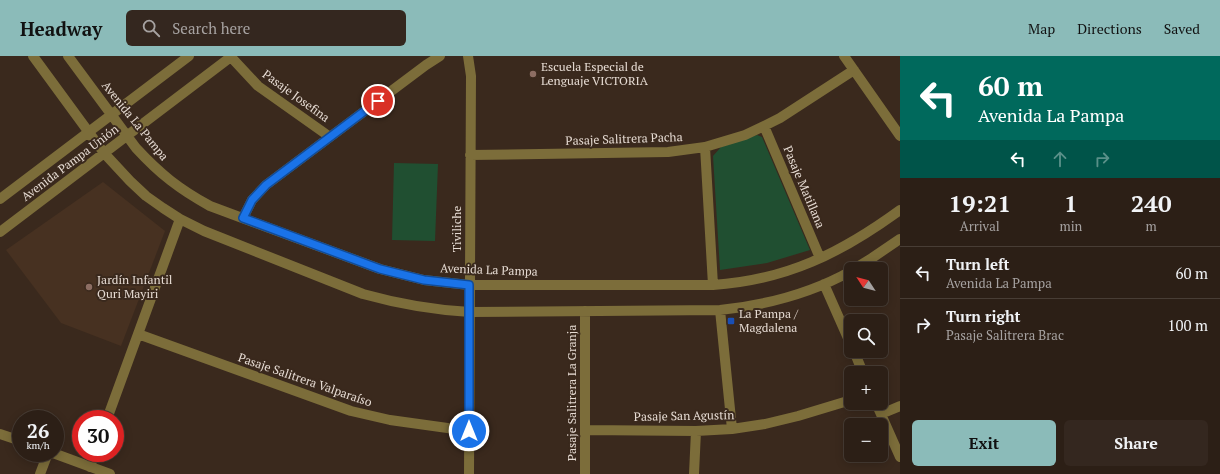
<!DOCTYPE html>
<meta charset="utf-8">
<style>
:root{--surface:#2c1f16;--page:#34271f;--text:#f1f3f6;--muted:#a6a2a1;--line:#483d35;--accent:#8bbbb9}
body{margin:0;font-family:"PT Serif",serif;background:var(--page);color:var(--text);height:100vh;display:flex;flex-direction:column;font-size:15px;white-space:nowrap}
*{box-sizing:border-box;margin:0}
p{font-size:13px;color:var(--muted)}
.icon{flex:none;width:22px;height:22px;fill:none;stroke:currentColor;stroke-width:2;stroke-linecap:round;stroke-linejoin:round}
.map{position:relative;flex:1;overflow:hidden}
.sheet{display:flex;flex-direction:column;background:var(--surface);width:320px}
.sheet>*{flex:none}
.top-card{background:#00695c;color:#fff;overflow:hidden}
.needle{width:26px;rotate:306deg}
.controls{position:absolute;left:844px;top:206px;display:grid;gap:8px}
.controls a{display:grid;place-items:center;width:44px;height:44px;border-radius:6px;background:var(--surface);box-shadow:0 2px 10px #0003,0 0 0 1px var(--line);font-size:20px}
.speed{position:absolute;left:12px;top:354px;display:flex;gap:8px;font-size:20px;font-weight:700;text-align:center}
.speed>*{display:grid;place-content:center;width:52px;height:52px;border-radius:50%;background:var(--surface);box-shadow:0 2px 10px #0003,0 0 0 1px var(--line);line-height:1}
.speed small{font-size:10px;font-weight:400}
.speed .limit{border:6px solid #d22;background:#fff;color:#111}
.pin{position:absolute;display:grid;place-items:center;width:34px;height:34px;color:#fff;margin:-17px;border:2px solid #fff;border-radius:50%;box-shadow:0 1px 4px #0007}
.me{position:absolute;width:44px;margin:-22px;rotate:0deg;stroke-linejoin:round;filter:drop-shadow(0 0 3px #0008)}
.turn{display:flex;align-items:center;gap:14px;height:84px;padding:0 12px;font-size:18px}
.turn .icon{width:52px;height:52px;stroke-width:2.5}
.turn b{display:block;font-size:28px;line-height:34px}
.lanes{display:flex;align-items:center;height:38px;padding:0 12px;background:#0003;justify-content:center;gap:20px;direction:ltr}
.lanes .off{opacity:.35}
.eta{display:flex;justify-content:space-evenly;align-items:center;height:68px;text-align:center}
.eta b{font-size:24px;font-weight:600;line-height:28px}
.primary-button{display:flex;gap:8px;margin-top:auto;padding:8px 12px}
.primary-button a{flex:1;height:46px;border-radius:6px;background:var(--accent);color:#111;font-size:16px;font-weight:600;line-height:46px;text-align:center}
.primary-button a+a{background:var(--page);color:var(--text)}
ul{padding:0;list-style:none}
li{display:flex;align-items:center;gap:12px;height:52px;padding:0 12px;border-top:1px solid var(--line)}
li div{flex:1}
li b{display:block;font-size:15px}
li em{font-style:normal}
header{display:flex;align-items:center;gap:24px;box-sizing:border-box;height:56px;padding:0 20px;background:var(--accent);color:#111}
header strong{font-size:19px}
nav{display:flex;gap:22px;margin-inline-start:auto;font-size:14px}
.search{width:280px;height:36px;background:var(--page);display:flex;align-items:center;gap:10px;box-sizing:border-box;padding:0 14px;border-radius:6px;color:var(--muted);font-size:15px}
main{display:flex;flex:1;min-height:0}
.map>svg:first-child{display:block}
</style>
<header>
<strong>Headway</strong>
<div class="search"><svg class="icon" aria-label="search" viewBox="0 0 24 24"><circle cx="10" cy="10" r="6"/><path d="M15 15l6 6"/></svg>Search here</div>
<nav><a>Map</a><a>Directions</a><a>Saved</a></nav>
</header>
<main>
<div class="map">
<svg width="900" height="418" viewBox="0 0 900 418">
<rect width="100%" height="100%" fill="#3a291d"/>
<path fill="#473121" d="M 103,126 L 165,175 L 121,290 L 61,267 L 6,194 Z"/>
<path fill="#204f31" d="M 757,79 L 762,81 L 810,194 L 767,207 L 720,214 L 713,100 L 721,91 Z
M 394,107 L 438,108 L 435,185 L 392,184 Z"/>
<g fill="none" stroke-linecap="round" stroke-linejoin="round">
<path stroke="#7c6d3a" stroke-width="10" d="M 33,0 L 104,97 L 130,125 L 146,140 L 163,152 L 180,163 L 204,175 L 363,238 C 399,248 433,254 470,256 L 720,254 C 767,249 810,238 851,215
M 68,0 L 136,92 C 160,118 179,133 210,150 L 380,213 L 424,224 L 469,229 L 713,229 C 787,224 841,197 900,154
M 468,0 L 471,20 L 469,418
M 844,0 L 900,80
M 231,1 L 258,30 L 330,81
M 764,70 L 820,202
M 705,91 L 713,229
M 470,99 L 668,96 L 705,91 L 745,79 L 764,70 L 780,62 L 854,14
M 0,143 L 189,0
M 243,162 L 252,144 L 266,129 L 426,9 L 440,0
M 0,176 L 232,0
M 854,213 L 872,202 L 900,183
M 824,228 L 851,289
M 720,254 L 732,373
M 585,255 L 585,418
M 138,278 L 351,355 L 390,364 L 469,375
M 854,295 L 863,317
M 876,347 L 900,401
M 881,358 L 900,350
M 107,363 L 180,163
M 585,374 L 696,375 L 732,373 L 765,368 L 798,360 L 851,344
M 0,378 L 21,385
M 53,397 L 110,418
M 90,411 L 95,397
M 40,418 L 48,397
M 694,418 L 696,375"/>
</g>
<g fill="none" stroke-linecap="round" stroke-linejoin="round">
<g stroke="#114b97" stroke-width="10">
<path id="route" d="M 378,45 L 266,129 L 252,144 L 243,162 L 380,213 L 424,224 L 469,229 L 469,375"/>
</g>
<use href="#route" stroke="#1a73e8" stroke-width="7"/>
</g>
<g fill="#8d6e63" stroke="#3a291d" stroke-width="1.5">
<circle cx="533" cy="18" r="4"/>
<circle cx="89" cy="231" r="4"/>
</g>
<rect fill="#1a4fb4" stroke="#3a291d" stroke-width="1.5" x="727" y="261" width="8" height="8" rx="2"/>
<g text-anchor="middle" stroke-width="4" stroke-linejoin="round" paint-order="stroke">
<g font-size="12" fill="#e6dbd3" stroke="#3a291d" text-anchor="start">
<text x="541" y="15">Escuela Especial de<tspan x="541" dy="14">Lenguaje VICTORIA</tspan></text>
<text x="97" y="228">Jardín Infantil<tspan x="97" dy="14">Quri Mayiri</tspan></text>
<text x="739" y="262">La Pampa /<tspan x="739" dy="14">Magdalena</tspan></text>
</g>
<g font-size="12" fill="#e6dbd3" stroke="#3a291d">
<text transform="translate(296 40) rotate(36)" y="4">Pasaje Josefina</text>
<text transform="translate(135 65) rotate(51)" y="4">Avenida La Pampa</text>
<text transform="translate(624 83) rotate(-2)" y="4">Pasaje Salitrera Pacha</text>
<text transform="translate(70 107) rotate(-37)" y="4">Avenida Pampa Unión</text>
<text transform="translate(804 131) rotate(67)" y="4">Pasaje Matillana</text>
<text transform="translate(457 173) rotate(-90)" y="4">Tiviliche</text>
<text transform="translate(489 214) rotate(2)" y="4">Avenida La Pampa</text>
<text transform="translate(305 324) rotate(19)" y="4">Pasaje Salitrera Valparaíso</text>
<text transform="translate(572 337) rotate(-90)" y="4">Pasaje Salitrera La Granja</text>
<text transform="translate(684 360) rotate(-1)" y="4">Pasaje San Agustín</text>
</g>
</g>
</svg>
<div class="controls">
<a><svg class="needle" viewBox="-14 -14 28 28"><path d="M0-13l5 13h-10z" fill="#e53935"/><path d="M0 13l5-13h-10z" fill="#a6a2a1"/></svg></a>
<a><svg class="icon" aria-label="search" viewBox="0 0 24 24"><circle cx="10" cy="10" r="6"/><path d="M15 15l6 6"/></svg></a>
<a>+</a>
<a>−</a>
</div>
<div class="speed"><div>26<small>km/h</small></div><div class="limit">30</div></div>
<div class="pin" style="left:378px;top:45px;background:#d93025"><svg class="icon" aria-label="arrive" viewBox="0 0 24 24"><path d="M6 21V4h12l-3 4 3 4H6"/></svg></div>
<svg class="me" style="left:469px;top:375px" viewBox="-20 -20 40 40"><circle r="17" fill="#1a73e8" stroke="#fff" stroke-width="3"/><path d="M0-11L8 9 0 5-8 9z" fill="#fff"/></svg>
</div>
<section class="sheet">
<div class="top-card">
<div class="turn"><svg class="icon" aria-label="left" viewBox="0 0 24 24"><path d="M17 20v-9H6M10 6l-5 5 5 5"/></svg><div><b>60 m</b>Avenida La Pampa</div></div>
<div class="lanes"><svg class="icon" aria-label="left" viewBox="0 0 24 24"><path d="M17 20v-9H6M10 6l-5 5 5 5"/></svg><svg class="icon off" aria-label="ahead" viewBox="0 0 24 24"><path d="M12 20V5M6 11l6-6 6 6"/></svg><svg class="icon off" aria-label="right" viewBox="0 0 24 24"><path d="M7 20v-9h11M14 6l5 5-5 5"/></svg></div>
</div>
<div class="eta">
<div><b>19:21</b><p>Arrival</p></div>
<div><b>1</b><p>min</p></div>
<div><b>240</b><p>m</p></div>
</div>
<ul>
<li><svg class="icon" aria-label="left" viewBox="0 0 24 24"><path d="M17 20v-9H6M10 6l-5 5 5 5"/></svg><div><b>Turn left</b><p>Avenida La Pampa</p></div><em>60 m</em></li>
<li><svg class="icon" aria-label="right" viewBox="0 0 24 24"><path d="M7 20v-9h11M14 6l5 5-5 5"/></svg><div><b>Turn right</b><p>Pasaje Salitrera Brac</p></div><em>100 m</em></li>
</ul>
<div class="primary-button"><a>Exit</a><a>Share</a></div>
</section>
</main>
